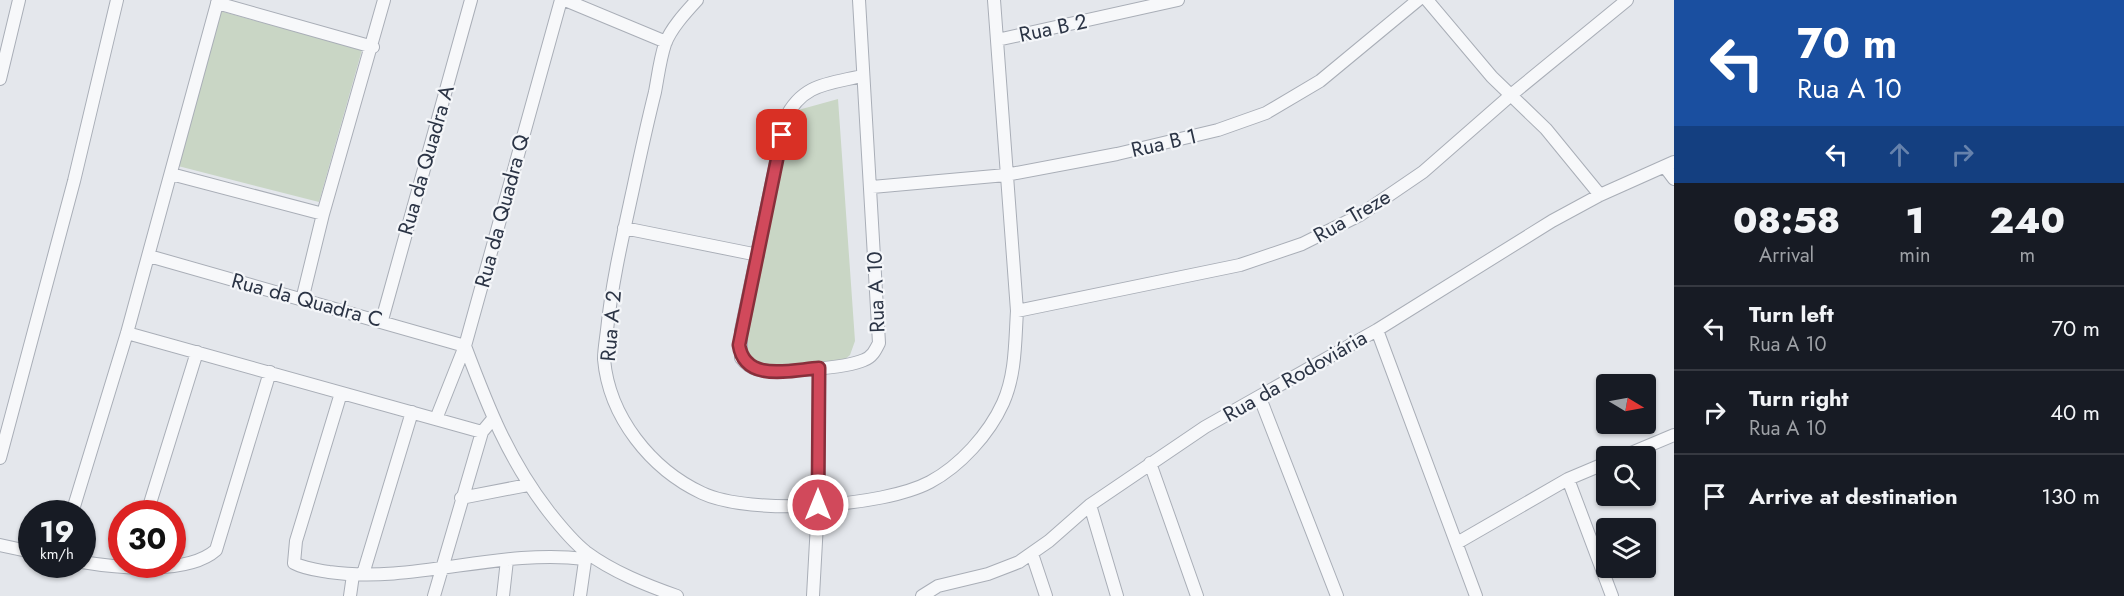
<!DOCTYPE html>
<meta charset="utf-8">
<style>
:root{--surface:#171b24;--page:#242831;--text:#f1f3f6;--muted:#9ea1a6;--line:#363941}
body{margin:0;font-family:Jost,sans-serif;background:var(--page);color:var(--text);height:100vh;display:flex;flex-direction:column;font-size:22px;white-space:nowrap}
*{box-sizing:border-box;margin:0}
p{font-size:20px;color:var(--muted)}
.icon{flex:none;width:33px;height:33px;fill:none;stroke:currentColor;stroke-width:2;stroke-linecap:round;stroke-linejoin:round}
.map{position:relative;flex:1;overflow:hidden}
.drawer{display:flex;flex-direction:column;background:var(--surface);width:450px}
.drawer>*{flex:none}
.top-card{background:#1a4fa0;color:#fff;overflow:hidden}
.needle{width:39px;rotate:100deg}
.fabs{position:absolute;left:1596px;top:374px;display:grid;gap:12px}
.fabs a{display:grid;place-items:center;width:60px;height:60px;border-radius:6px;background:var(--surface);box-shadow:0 2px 4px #0004;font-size:30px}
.speed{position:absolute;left:18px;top:500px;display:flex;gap:12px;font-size:30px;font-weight:700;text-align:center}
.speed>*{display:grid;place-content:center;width:78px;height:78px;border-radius:50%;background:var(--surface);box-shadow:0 2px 4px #0004;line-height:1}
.speed small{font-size:15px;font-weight:400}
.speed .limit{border:9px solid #d22;background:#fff;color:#111}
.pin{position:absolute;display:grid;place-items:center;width:51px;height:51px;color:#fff;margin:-26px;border-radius:12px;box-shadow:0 3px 9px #0006}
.me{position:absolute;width:66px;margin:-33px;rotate:0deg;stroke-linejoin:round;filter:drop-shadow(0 0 4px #0008)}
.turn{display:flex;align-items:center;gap:21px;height:126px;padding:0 24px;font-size:27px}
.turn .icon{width:78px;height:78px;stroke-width:2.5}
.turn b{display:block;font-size:42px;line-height:51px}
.lanes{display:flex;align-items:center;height:57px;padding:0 24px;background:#0003;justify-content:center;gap:30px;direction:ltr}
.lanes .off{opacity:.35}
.eta{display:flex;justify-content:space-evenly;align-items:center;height:102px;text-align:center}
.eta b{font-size:36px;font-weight:800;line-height:42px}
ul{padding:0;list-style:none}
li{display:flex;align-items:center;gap:18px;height:84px;padding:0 24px;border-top:2px solid var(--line)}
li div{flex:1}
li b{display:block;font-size:22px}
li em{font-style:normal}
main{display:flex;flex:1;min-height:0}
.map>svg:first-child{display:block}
</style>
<main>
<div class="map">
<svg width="1674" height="596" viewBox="0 0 1674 596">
<rect width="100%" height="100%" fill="#e4e7ec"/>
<path fill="#c9d6c5" d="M 220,11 L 362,50 L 319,202 L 178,166 Z
M 838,99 L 855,341 L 850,355 L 843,361 L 755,367 L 739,350 L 791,112 Z"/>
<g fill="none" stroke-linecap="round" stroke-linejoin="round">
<g stroke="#a9aeb7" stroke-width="14">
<path id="minor" d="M 565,0 L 666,42
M 697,0 C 686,12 671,28 665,44 C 660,59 658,76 655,92 C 647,124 640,156 633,189 C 623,235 612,282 607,330 C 606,339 604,350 604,359 C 609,417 651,469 702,493 C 751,516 883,507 930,482 C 960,466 989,434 1003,403 C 1016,374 1015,341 1017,311 L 994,0
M 859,0 L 879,343 C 875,351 872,357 864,360 C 847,368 773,374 756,369 C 749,367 745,363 741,358 L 741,331 L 785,119 C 802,84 827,84 862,76
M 1427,0 L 1492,77 L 1546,129 L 1600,195
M 217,3 L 373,47
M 997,40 L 1178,0
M 0,79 L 19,0
M 1665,167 L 1674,179
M 171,174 L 323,214
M 872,187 L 1006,175 L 1117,154 L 1218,130 L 1266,113 L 1320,81 L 1418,0
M 624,228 L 758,255
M 149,256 L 465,346 C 488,407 508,459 549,512 C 560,526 572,541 586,552 C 613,572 646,585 677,596
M 302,300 L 323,214 L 384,0
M 1017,311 L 1240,265 L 1302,244 L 1360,215 L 1423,172 L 1511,95 L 1627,0
M 382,320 L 471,0
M 1377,330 L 1476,596
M 127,333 L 482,432 L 492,420
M 341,393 L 296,541 L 294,563 C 305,569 317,570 329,572 C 414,584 500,548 585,559
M 1260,398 L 1337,596
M 436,419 L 465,346 L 561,0
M 1624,456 L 1674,435
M 0,458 L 74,181 L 117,0
M 1150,463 L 1197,596
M 1568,479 L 1612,596
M 461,498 L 528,485
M 1090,505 L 1117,596
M 72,513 L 127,333 L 218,0
M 147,513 L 197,352
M 1457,543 L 1568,479 L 1606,463
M 0,545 L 32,552
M 1032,554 L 1046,596
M 82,562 C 118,568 188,575 216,550 L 270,372
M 363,574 L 412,412
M 350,596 L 353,575
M 434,596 L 482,432
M 503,596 L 507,560
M 580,596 L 586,554
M 813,596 L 818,505 L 819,368
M 922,596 L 938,586 L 988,574 L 1019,562 L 1049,541 L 1090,505 L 1205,427 L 1377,330 L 1552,221 L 1600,195 L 1674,162"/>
</g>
<use href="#minor" stroke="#f7f8fa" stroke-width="12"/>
</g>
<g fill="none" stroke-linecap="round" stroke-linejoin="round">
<g stroke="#882f3b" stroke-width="15">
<path id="route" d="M 782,135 L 739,345 C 745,383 790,370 819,368 L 818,505"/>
</g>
<use href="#route" stroke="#d1495b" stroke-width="10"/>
</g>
<g text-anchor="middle" stroke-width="4.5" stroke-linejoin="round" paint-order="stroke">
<g font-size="21" fill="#2b3445" stroke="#f4f6f9">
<text transform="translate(1053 28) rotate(-12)" y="7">Rua B 2</text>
<text transform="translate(1164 143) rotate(-13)" y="7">Rua B 1</text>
<text transform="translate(426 160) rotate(-74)" y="7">Rua da Quadra A</text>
<text transform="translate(502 211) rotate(-75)" y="7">Rua da Quadra Q</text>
<text transform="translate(1352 216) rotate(-30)" y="7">Rua Treze</text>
<text transform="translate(876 292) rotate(-92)" y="7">Rua A 10</text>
<text transform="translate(307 300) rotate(15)" y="7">Rua da Quadra C</text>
<text transform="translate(611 326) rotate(-85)" y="7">Rua A 2</text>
<text transform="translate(1295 376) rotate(-30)" y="7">Rua da Rodoviária</text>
</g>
</g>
</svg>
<div class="fabs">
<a><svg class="needle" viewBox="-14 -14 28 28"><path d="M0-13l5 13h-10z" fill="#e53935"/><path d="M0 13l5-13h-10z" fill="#9ea1a6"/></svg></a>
<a><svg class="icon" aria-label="search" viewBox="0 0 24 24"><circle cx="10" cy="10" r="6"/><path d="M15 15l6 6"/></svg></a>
<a><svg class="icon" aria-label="layers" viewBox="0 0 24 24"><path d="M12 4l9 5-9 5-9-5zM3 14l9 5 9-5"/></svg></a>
</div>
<div class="speed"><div>19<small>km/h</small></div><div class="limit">30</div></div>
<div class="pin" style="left:782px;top:135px;background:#d93025"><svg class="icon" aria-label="arrive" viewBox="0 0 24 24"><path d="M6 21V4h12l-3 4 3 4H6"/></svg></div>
<svg class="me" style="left:818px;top:505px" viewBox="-20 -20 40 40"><circle r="17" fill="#d1495b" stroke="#fff" stroke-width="3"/><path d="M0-11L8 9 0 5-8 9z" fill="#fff"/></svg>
</div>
<section class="drawer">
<div class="top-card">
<div class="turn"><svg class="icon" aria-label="left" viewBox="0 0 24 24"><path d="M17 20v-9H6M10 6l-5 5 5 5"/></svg><div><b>70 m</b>Rua A 10</div></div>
<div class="lanes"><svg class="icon" aria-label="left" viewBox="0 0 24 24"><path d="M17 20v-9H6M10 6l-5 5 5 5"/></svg><svg class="icon off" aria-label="ahead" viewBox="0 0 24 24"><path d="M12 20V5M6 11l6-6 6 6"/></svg><svg class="icon off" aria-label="right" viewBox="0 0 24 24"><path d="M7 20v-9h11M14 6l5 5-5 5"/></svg></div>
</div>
<div class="eta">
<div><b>08:58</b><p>Arrival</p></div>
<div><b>1</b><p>min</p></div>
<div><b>240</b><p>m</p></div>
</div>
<ul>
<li><svg class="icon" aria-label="left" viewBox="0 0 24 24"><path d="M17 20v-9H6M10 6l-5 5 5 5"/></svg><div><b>Turn left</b><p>Rua A 10</p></div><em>70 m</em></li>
<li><svg class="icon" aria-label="right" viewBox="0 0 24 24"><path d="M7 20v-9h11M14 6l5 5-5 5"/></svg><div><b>Turn right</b><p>Rua A 10</p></div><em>40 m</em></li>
<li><svg class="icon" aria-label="arrive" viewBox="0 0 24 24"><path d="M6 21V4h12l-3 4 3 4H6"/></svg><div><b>Arrive at destination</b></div><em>130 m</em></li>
</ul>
</section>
</main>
